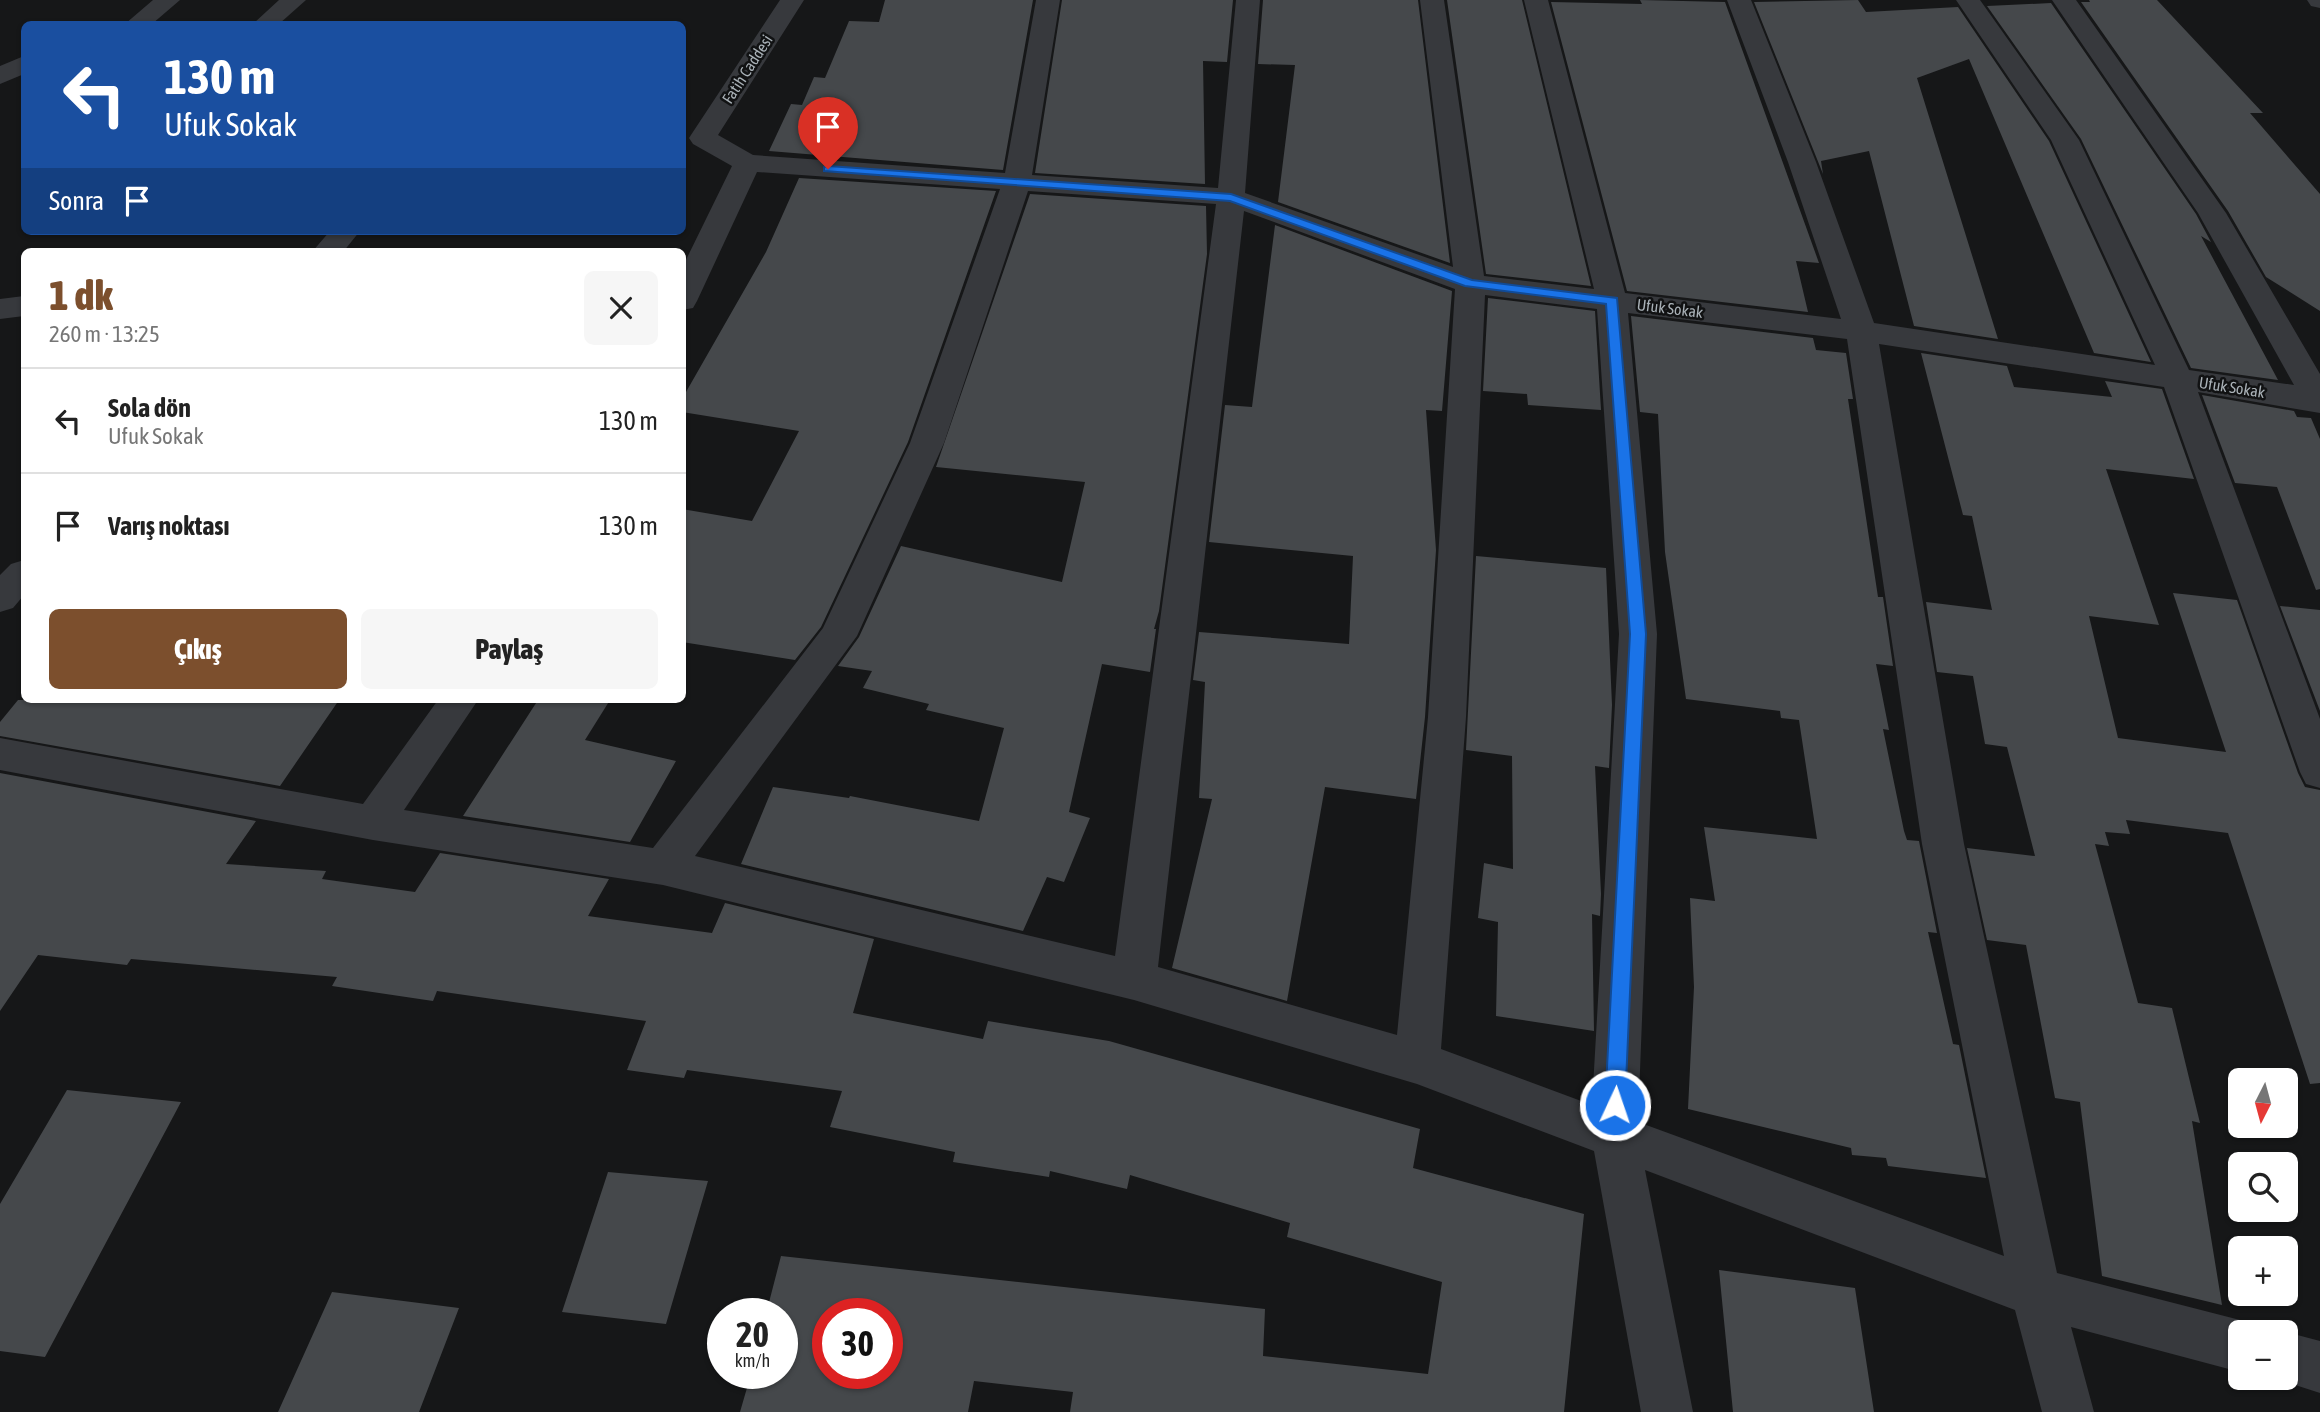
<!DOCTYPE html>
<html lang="tr">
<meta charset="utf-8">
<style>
:root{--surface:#fff;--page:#f6f6f6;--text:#222;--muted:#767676;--line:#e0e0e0;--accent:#7c4f2d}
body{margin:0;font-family:"Asap Condensed",sans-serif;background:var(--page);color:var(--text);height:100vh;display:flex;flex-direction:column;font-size:26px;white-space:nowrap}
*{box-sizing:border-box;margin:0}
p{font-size:23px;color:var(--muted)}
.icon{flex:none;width:38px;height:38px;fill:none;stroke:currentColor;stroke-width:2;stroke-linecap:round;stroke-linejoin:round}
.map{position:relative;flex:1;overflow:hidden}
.side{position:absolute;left:21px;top:248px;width:665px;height:455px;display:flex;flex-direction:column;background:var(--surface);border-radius:10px;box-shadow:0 2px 5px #0004}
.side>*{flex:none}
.banner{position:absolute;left:21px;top:21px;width:665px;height:214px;border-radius:10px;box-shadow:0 2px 5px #0004;background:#1a4fa0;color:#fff;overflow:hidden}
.needle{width:46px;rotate:186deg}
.buttons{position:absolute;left:2228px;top:1068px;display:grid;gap:14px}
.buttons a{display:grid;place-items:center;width:70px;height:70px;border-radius:10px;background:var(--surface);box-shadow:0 2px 5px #0004;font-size:35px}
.speed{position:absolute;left:707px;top:1298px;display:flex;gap:14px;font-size:35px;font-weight:700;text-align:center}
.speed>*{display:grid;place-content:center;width:91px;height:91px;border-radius:50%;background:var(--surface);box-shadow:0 2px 5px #0004;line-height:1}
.speed small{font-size:18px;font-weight:400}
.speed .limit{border:10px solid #d22;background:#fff;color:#111}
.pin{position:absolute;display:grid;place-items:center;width:60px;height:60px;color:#fff;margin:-72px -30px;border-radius:50% 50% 50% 0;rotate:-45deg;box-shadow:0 0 7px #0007}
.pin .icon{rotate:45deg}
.me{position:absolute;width:77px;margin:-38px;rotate:3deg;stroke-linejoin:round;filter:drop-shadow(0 0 5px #0008)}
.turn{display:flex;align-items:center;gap:24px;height:147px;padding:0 28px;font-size:32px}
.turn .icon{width:91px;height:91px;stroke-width:2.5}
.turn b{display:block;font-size:49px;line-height:60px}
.then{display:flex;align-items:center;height:66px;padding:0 28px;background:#0003;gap:14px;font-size:26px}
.round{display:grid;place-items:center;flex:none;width:74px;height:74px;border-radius:10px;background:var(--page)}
.summary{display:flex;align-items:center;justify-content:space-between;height:119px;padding:0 28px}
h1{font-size:42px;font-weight:800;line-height:52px;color:var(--accent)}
.action{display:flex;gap:14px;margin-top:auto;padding:14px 28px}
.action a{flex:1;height:80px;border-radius:10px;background:var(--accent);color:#fff;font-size:28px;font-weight:800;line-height:80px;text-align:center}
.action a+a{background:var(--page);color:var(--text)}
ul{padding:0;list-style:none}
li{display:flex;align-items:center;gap:21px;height:105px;padding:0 28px;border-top:2px solid var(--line)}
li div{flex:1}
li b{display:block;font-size:26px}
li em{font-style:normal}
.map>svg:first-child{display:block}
</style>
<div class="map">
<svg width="2320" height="1412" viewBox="0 0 2320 1412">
<rect width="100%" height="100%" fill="#161718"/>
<path fill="#45484b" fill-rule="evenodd" d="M 885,0 L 1033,0 L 1003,170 L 769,151 L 791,104 L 802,105 L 814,77 L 825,78 L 849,21 L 879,22 Z
M 1062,0 L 1233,0 L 1227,62 L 1203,61 L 1205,184 L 1035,173 Z
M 1263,0 L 1418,0 L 1450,263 L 1278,202 L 1295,65 L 1258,64 Z
M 1447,0 L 1522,0 L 1591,286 L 1486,274 Z
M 1640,0 L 1725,2 L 1819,263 L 1796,261 L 1808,312 L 1627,291 L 1551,2 L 1642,4 Z
M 1858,0 L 1866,12 L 1958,7 L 2049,141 L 2151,362 L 2094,353 L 1969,59 L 1917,78 L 1998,339 L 1914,326 L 1869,151 L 1821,161 L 1823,174 L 1754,2 Z
M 2089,0 L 2157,0 L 2263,113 L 2250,113 L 2320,194 L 2320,311 L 2266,277 L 2228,211 L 2081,2 L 2090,2 Z
M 2051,3 L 2196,214 L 2211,242 L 2201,236 L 2278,380 L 2191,368 L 2081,139 L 1987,6 Z
M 799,178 L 996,191 L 908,442 L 821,627 L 795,660 L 682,642 L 682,509 L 752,521 L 799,431 L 682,412 L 682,399 L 766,252 Z
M 1030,194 L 1206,206 L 1207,254 L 1159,611 L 1154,629 L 1156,629 L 1150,672 L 1102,664 L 1069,812 L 1090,818 L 1064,882 L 1047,877 L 1023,931 L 741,864 L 773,787 L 849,798 L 850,796 L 979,821 L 1004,728 L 926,710 L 929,704 L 863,688 L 872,671 L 838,666 L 859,637 L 901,546 L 1062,582 L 1085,482 L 936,467 Z
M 1275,225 L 1452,291 L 1442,411 L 1426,410 L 1436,550 L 1425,717 L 1416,799 L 1325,787 L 1287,1001 L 1172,968 L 1212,799 L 1199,798 L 1205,682 L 1193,680 L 1199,632 L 1349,644 L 1353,556 L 1209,542 L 1225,405 L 1252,407 Z
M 1488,298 L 1595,311 L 1601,410 L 1528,405 L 1527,394 L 1483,391 Z
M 1631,316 L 1813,338 L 1816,350 L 1846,353 L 1853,399 L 1848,399 L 1878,597 L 1883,597 L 1893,666 L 1876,664 L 1889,730 L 1883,729 L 1904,831 L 1907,840 L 1919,841 L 1937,933 L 1928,932 L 1953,1044 L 1959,1045 L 1986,1178 L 1888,1166 L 1886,1158 L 1852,1155 L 1851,1148 L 1688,1109 L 1694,987 L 1690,898 L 1715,901 L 1704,827 L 1817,839 L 1799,720 L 1781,718 L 1780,711 L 1686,699 L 1665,552 L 1658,414 L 1640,412 Z
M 1921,353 L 2007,366 L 2014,387 L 2112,397 L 2105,381 L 2162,389 L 2194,479 L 2106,469 L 2159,625 L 2089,616 L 2118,738 L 2226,752 L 2173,593 L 2237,600 L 2298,773 L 2305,787 L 2320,790 L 2320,1083 L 2310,1084 L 2228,833 L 2126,820 L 2130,834 L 2105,832 L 2109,846 L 2095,844 L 2138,1003 L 2172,1008 L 2200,1123 L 2192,1121 L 2222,1305 L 2102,1276 L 2080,1102 L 2055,1098 L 2026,945 L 1987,940 L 1967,848 L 2035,856 L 2007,747 L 1985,744 L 1973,676 L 1937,672 L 1926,602 L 1992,610 L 1972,516 L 1963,515 Z
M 2202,395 L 2294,411 L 2297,417 L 2311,418 L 2320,439 L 2320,589 L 2316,590 L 2277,487 L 2235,483 Z
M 1476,556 L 1606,568 L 1612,705 L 1609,768 L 1595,766 L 1601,894 L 1600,916 L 1592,914 L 1594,1031 L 1496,1016 L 1498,922 L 1478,918 L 1484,863 L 1513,869 L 1512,756 L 1466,750 Z
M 2280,606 L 2320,610 L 2320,711 Z
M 18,700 L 339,700 L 280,786 L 0,736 L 0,722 Z
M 538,700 L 610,700 L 585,740 L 676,761 L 630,842 L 463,816 Z
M 0,773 L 256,821 L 226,864 L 326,871 L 322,879 L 415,892 L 440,853 L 609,879 L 588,916 L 712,933 L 725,903 L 874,939 L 853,1013 L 983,1039 L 988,1021 L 1109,1041 L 1420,1129 L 1413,1168 L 1584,1214 L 1564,1412 L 1070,1412 L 1073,1392 L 974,1381 L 968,1412 L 740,1412 L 751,1374 L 782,1374 L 782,1314 L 766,1314 L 781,1256 L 1265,1309 L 1263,1356 L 1428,1374 L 1442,1282 L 1287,1237 L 1290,1223 L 1130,1175 L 1127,1189 L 1050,1171 L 1049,1177 L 953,1162 L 955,1152 L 830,1127 L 842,1091 L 687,1070 L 684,1078 L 627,1070 L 646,1021 L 437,991 L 433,1001 L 332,986 L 337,977 L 131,959 L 127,965 L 38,955 L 0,1011 ZM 828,1314 L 887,1314 L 887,1374 L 828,1374 Z
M 67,1090 L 181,1102 L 45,1357 L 0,1351 L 0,1204 Z
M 608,1172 L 708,1181 L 666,1324 L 562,1312 Z
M 1719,1270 L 1855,1288 L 1874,1412 L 1733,1412 Z
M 332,1292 L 459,1308 L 419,1412 L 278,1412 Z"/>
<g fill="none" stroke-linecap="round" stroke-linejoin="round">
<path fill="#37393d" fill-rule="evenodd" d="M 153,0 L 180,0 L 152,24 L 125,24 Z
M 279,0 L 306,0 L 279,24 L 253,24 Z
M 780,0 L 804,0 L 718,135 L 753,155 L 1005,173 L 1036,0 L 1060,0 L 1032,175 L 1218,188 L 1236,0 L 1260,0 L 1245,193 L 1453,267 L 1420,0 L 1444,0 L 1484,276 L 1594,289 L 1524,0 L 1548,0 L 1625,293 L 1841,319 L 1788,162 L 1727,0 L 1751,0 L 1816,162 L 1874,323 L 2155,365 L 2051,140 L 1956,0 L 1980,0 L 2079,140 L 2189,370 L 2294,385 L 2198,213 L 2052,0 L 2076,0 L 2226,213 L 2320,374 L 2320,413 L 2198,392 L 2320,719 L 2320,788 L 2306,784 L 2300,772 L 2164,387 L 1879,344 L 1964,844 L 2057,1273 L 2240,1320 L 2258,1328 L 2260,1332 L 2240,1332 L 2240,1372 L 2071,1327 L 2094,1412 L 2042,1412 L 2015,1310 L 1645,1170 L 1693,1412 L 1641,1412 L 1594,1151 L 1417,1084 L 1134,1000 L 663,885 L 373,840 L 0,770 L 0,738 L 363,804 L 438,700 L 478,700 L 404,810 L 653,848 L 823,628 L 910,443 L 1000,189 L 757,172 L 697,301 L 693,308 L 682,310 L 682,268 L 732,166 L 693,144 L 689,138 ZM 1028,191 L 1216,204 L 1115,956 L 695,856 L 857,636 L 944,443 ZM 1244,211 L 1455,289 L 1428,717 L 1397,1035 L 1158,967 ZM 1485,295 L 1597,309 L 1619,634 L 1592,1105 L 1441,1049 L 1466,717 ZM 1628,313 L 1847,339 L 1922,844 L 2004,1256 L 1638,1122 L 1657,634 Z
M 2307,0 L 2320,0 L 2320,8 L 2311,6 Z
M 24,56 L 24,74 L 0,84 L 0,66 Z
M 330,231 L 360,231 L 343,252 L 312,252 Z
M 24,296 L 24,316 L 0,319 L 0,299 Z
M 24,560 L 24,595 L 13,608 L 0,612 L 0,575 L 11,564 Z
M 2286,1332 L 2320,1341 L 2320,1393 L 2270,1377 L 2286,1377 Z"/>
</g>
<path fill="#1a73e8" stroke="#114b97" stroke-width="2" d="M 828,166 L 1231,194 L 1472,280 L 1617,298 L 1646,634 L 1625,1105 L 1622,1112 L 1615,1114 L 1608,1112 L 1605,1105 L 1630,634 L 1606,304 L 1465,286 L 1230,201 L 824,171 L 824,167 Z"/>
<g text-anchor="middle" stroke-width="5" stroke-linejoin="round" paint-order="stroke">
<g font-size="16" fill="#a9b1b7" stroke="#111213">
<text transform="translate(747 69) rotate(-57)" y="6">Fatih Caddesi</text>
<text transform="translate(1670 308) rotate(7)" y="6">Ufuk Sokak</text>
<text transform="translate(2232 387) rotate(9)" y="6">Ufuk Sokak</text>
</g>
</g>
</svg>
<div class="buttons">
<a><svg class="needle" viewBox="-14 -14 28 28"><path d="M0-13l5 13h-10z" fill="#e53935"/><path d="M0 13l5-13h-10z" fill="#767676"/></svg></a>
<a><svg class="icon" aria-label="search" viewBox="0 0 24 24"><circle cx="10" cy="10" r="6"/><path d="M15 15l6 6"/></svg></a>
<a>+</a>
<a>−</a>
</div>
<div class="speed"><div>20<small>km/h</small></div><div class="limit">30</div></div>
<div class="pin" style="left:828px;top:169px;background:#d93025"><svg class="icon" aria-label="arrive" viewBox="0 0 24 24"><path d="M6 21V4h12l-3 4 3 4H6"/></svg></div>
<svg class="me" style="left:1615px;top:1105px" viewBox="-20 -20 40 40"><circle r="17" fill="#1a73e8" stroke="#fff" stroke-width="3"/><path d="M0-11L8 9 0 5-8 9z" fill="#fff"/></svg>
<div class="banner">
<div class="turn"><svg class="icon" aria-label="left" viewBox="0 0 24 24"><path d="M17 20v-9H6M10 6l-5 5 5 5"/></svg><div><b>130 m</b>Ufuk Sokak</div></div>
<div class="then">Sonra<svg class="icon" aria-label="arrive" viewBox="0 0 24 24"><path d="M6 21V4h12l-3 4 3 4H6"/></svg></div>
</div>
<section class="side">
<div class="summary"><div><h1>1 dk</h1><p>260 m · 13:25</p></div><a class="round"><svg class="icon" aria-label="close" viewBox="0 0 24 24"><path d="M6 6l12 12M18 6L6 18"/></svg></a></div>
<ul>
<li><svg class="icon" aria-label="left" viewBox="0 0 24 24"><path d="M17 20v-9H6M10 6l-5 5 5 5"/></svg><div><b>Sola dön</b><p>Ufuk Sokak</p></div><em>130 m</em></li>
<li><svg class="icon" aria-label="arrive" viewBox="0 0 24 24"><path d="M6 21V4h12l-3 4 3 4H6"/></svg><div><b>Varış noktası</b></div><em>130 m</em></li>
</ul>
<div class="action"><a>Çıkış</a><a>Paylaş</a></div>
</section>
</div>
